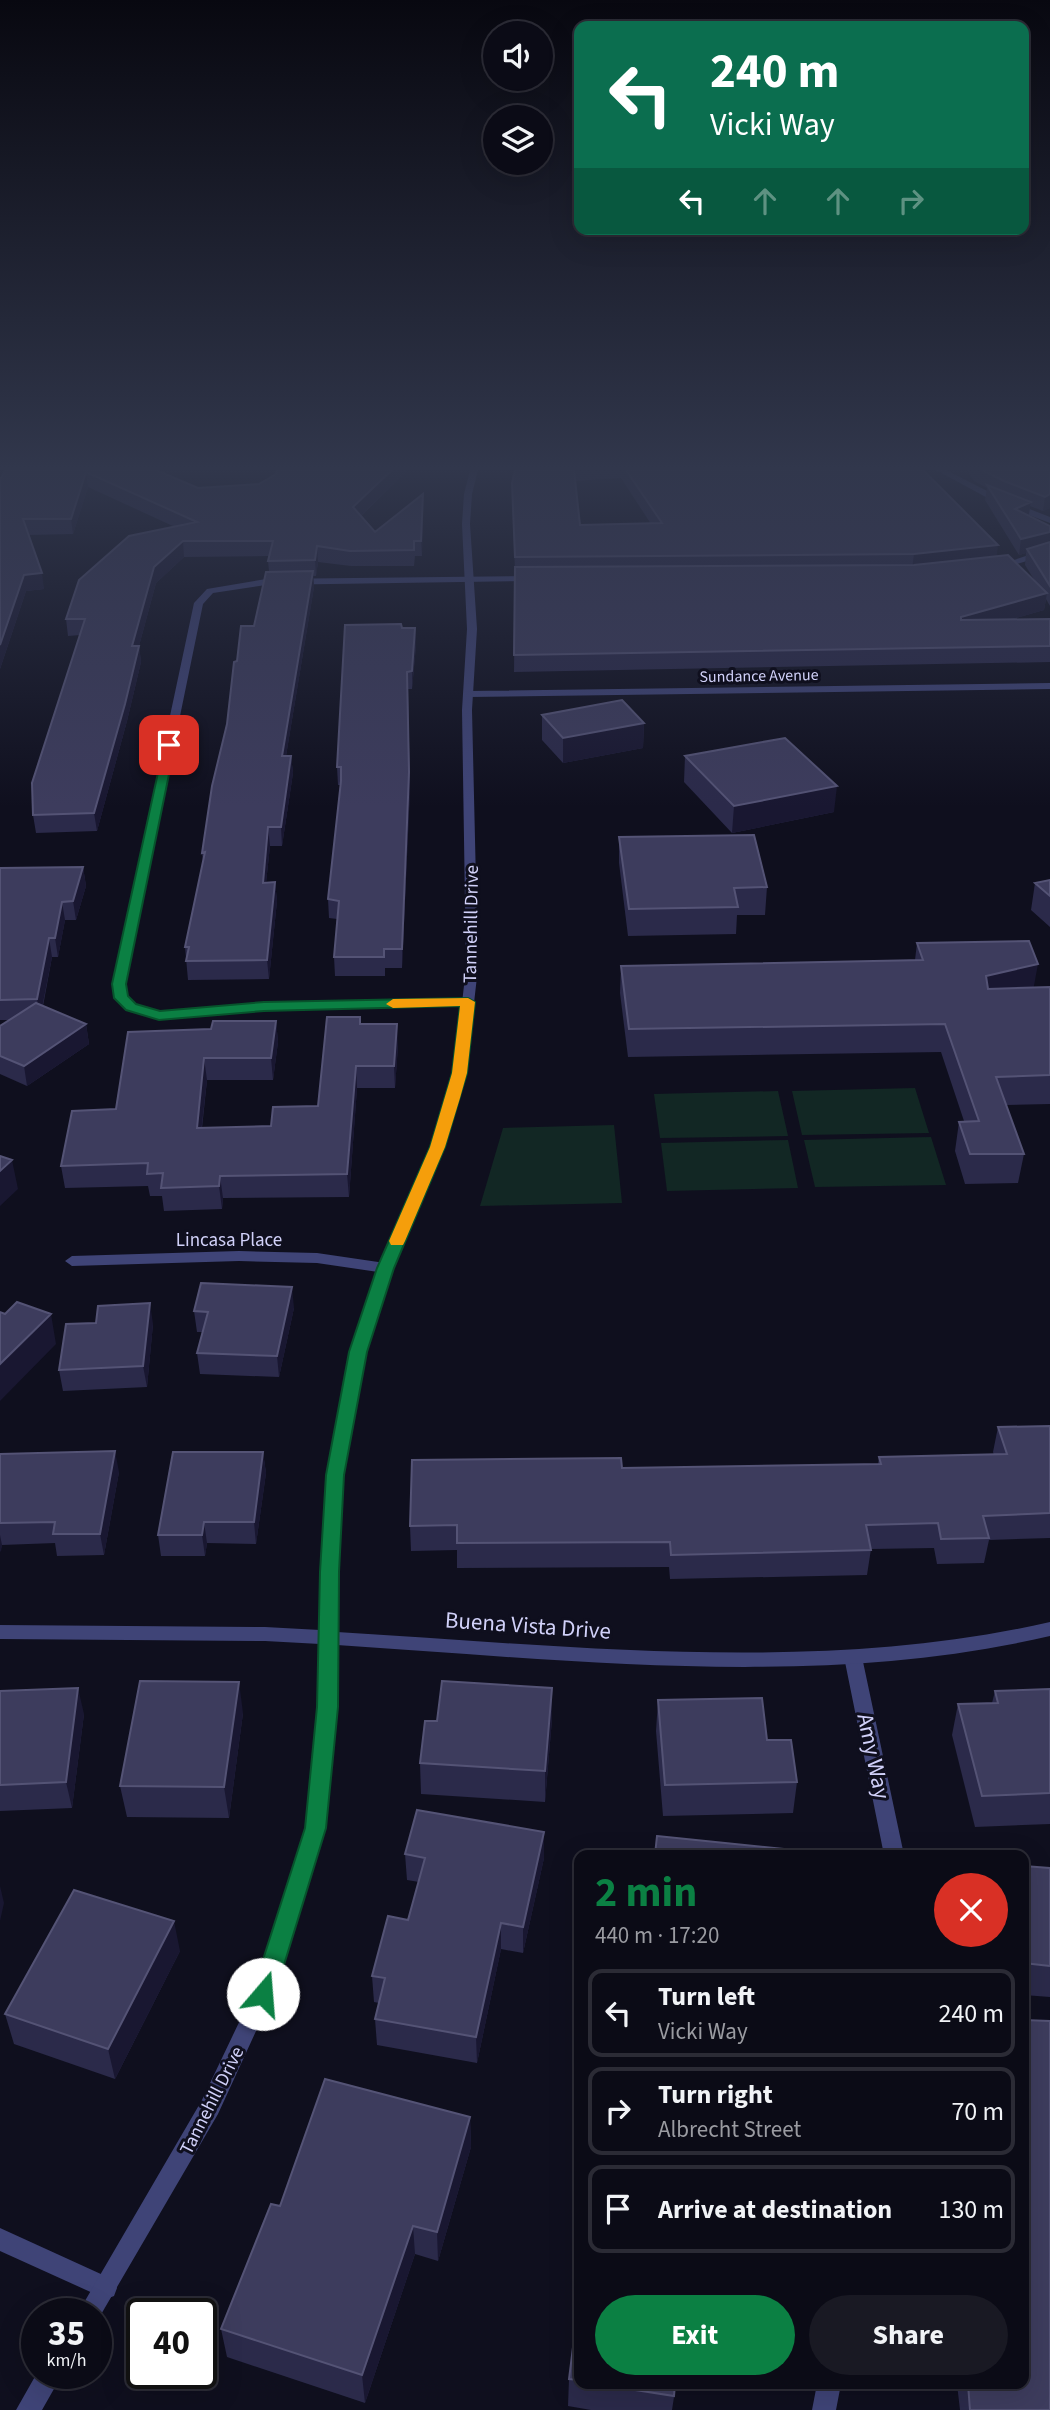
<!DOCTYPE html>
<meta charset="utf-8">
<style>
:root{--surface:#0b0b16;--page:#191923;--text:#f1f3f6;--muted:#9a9ba1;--line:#2b2b35;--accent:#0b8043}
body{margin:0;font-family:"Source Sans 3",sans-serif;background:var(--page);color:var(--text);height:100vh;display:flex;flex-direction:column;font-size:26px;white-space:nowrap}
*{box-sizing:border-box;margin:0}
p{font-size:23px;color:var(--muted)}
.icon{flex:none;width:38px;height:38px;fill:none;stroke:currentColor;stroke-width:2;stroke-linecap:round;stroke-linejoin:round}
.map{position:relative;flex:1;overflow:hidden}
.details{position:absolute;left:574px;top:1850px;width:455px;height:539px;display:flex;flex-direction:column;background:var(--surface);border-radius:14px;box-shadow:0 7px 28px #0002,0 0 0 2px var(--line)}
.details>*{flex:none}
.guide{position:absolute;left:574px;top:21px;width:455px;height:214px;border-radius:14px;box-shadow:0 7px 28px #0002,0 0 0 2px var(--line);background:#0b6e4f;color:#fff;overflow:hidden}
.tools{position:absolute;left:483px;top:21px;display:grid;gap:14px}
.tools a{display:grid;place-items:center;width:70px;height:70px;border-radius:50%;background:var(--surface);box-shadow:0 7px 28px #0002,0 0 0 2px var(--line);font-size:35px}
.speed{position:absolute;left:21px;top:2298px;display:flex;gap:14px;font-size:35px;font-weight:700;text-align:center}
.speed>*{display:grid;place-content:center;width:91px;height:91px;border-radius:50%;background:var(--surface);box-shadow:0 7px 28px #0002,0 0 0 2px var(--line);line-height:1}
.speed small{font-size:18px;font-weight:400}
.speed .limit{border:4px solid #111;border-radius:10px;background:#fff;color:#111}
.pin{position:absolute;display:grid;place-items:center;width:60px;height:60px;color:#fff;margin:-30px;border-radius:14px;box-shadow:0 4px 10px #0006}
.me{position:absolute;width:77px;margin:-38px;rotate:18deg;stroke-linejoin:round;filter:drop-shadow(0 0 5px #0008)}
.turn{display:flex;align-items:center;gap:24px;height:147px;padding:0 21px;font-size:32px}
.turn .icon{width:91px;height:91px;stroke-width:2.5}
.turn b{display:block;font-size:49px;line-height:60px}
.lanes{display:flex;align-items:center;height:66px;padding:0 21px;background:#0003;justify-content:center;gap:35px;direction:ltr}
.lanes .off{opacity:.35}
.round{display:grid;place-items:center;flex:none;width:74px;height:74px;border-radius:37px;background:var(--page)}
.headline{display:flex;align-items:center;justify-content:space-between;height:119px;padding:0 21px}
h1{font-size:42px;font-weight:700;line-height:52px;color:var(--accent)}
.cta{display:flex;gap:14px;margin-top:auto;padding:14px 21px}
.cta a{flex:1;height:80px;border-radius:42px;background:var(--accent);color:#fff;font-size:28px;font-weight:700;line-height:80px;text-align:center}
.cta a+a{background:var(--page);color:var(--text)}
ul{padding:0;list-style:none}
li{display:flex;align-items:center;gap:21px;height:88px;margin:0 14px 10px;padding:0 7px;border:4px solid var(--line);border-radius:14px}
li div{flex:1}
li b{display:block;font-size:26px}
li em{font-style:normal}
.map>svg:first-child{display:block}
</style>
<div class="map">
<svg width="1050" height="2410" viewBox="0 0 1050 2410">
<rect width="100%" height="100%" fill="#0f0f1e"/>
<path fill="#122724" d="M 915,1088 L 929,1133 L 802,1135 L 792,1091 Z
M 778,1091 L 788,1136 L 660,1138 L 654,1094 Z
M 614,1125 L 622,1203 L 480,1206 L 503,1128 Z
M 931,1137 L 946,1185 L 815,1187 L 804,1140 Z
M 788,1140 L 798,1188 L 667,1191 L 661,1143 Z"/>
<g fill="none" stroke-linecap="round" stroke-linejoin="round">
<path fill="#3f4477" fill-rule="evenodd" d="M 936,470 L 946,470 L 1001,498 L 1050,517 L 1050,523 L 995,502 Z
M 1050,548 L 1050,554 L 1000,569 L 996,566 Z
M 535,576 L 535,580 L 532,581 L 266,585 L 213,593 L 203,604 L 125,984 L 127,997 L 135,1004 L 159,1011 L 264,1002 L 468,998 L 474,1002 L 472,1005 L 264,1010 L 159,1019 L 127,1010 L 115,998 L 113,984 L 194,603 L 207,589 L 266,579 Z
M 1050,683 L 1050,689 L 468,697 L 463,694 L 468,691 Z
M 239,1251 L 317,1253 L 385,1263 L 392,1268 L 385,1273 L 317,1263 L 239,1261 L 72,1266 L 65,1261 L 72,1256 Z
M 853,1650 L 859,1652 L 862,1657 L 904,1855 L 884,1855 L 844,1657 L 847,1652 Z
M 0,2228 L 114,2280 L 117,2288 L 114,2296 L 106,2299 L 0,2251 Z
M 817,2384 L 841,2384 L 836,2410 L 812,2410 Z"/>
<path fill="#3f4477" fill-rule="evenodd" d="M 470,470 L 478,470 L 472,494 L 470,524 L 477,629 L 472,710 L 478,968 L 466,1073 L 444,1147 L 392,1268 L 366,1352 L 343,1475 L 337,1632 C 571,1646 820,1675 1050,1622 L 1050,1636 C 820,1690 571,1660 337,1645 L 336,1707 L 325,1828 L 273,1994 L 218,2114 L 96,2323 L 96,2314 L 79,2314 L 82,2306 L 202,2100 L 253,1993 L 305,1828 L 318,1707 L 320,1644 L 265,1641 L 0,1639 L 0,1625 L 265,1627 L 320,1630 L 327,1475 L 350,1352 L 378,1268 L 430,1147 L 454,1073 L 466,968 L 462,710 L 467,629 L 462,524 L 464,494 Z
M 37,2373 L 63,2373 L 42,2410 L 16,2410 Z"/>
</g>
<path fill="#2b2a4a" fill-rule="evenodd" d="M 5,470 L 156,470 L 198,488 L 259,484 L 276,474 L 277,470 L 408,470 L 361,516 L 375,532 L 423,494 L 422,556 L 415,556 L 414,566 L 351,566 L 318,562 L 316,576 L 313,576 L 314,587 L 286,756 L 291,756 L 293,773 L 282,846 L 270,846 L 266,883 L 275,882 L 277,901 L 269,979 L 188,980 L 185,947 L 203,861 L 202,853 L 227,724 L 237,661 L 254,626 L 269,571 L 268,561 L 269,556 L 184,557 L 156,583 L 139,646 L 141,662 L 127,721 L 97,831 L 36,833 L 33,815 L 80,635 L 68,636 L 66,619 L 175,527 L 88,487 L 73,534 L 28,535 L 44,589 L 26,591 L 0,669 L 0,480 Z
M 515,470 L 923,470 L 997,556 L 1035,581 L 1025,565 L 1026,553 L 1019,555 L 985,500 L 987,488 L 974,481 L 967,470 L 1050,470 L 1050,508 L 1043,511 L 1030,506 L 1029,516 L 1050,526 L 1050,606 L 1046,599 L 1044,610 L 1009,620 L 1050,619 L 1050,662 L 514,672 L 515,572 L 512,498 ZM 621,478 L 651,524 L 580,525 L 575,481 Z
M 402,628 L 415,628 L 416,645 L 412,689 L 408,689 L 410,790 L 402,968 L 385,968 L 385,976 L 335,976 L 334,957 L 337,919 L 329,918 L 328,899 L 341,785 L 338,785 L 337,767 Z
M 542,715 L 644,723 L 643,748 L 563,763 L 542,740 Z
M 685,756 L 834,812 L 732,833 L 684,782 Z
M 619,837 L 767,887 L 765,915 L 737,915 L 736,934 L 628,936 L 619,863 Z
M 83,867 L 86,886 L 76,920 L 65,920 L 58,957 L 52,957 L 43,1006 L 86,1024 L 89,1044 L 27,1086 L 0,1074 L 0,1026 L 10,1020 L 0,1020 L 0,868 Z
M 1050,880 L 1050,927 L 1031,910 L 1035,883 Z
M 917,943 L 1034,988 L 1050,987 L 1050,1104 L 1006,1105 L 1024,1154 L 1018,1183 L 965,1184 L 955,1151 L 959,1122 L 964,1121 L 941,1052 L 628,1057 L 620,993 L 621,966 L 915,960 Z
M 360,1017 L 361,1024 L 398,1045 L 395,1088 L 357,1088 L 349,1197 L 223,1198 L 222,1209 L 164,1211 L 162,1196 L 150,1196 L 148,1186 L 65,1188 L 61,1166 L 116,1109 L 211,1029 L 276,1021 L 278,1042 L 273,1080 L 207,1080 L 202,1128 L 271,1126 L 318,1106 Z
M 294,1308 L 279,1377 L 200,1374 L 197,1353 L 202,1332 L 197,1332 L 194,1311 Z
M 153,1324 L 147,1387 L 63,1391 L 59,1370 Z
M 1050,1426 L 1050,1538 L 989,1540 L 984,1563 L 937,1564 L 934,1548 L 871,1549 L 867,1575 L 670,1579 L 669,1567 L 457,1568 L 457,1550 L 411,1551 L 410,1526 L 622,1468 L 878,1464 L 879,1457 L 994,1455 L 993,1452 L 998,1427 Z
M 263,1452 L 266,1473 L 256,1544 L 207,1543 L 205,1556 L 161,1556 L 158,1535 Z
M 0,1454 L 119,1472 L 104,1555 L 57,1556 L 55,1543 L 2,1545 L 0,1552 Z
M 1050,1689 L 1050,1824 L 975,1827 L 952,1735 L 958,1704 L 992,1703 L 995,1691 Z
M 0,1691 L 84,1714 L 72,1808 L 0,1811 Z
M 658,1700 L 767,1740 L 797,1782 L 793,1813 L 663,1816 L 656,1731 Z
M 243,1713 L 229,1818 L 127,1817 L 120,1786 Z
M 552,1719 L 545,1802 L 421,1794 L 420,1763 L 437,1721 Z
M 544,1832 L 544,1858 L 523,1953 L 501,1949 L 477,2063 L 377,2045 L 375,2019 L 379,2003 L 374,2002 L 372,1976 L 408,1920 L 419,1882 L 407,1880 L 405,1854 Z
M 1024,1866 L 1050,1868 L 1050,1997 L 1024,1995 Z
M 180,1951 L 115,2079 L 14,2044 L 5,2014 Z
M 470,2117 L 471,2147 L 438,2261 L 415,2254 L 365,2403 L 227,2357 L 221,2329 Z
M 579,2299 L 579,2384 L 676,2384 L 672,2410 L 591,2410 L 568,2406 L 569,2379 Z
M 957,2384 L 1024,2384 L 1050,2410 L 960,2410 Z"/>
<path fill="#191731" d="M 392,470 L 408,470 L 354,522 L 353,507 Z
M 86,472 L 88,487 L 73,534 L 71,519 Z
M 423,494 L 423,509 L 422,556 L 421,541 Z
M 1050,494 L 1050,508 L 1043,511 L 1045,497 Z
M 1031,502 L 1028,518 L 1015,509 Z
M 1050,532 L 1050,546 L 1027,549 L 1026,553 L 1019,555 L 1021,539 Z
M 183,541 L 184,557 L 156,583 L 139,646 L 141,662 L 127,721 L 97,831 L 94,813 L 132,646 L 154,567 Z
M 998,545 L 996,561 L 912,569 L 914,554 Z
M 317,546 L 318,562 L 316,576 L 315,560 Z
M 313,571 L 314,587 L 283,774 L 282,756 Z
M 42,573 L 44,589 L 26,591 L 0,669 L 0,645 L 24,575 Z
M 1047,593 L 1044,610 L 959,634 L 961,617 Z
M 415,628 L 416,645 L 412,689 L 412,671 Z
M 407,672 L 410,790 L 402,968 L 402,949 Z
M 644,723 L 643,748 L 563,763 L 563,738 Z
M 291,756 L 293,773 L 282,846 L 281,827 Z
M 837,786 L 834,812 L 732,833 L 734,806 Z
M 268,827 L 270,846 L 264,901 L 263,883 Z
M 83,867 L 86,886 L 76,920 L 73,901 Z
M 275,882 L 277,901 L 269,979 L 267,960 Z
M 62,902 L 65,920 L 58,957 L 55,938 Z
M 49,938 L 52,957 L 40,1018 L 37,999 Z
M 1038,964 L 1033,991 L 982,1004 L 986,976 Z
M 276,1021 L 278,1042 L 273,1080 L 271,1058 Z
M 86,1024 L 89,1044 L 27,1086 L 24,1066 Z
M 397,1024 L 398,1045 L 395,1088 L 394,1066 Z
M 204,1058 L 207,1080 L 199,1150 L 197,1128 Z
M 356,1066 L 357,1088 L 349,1197 L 347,1174 Z
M 12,1160 L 18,1189 L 0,1206 L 0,1171 Z
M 220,1176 L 223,1198 L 222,1209 L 219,1186 Z
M 292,1287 L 294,1308 L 279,1377 L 277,1356 Z
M 150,1303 L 153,1324 L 147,1387 L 143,1366 Z
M 51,1314 L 56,1344 L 0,1401 L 0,1364 Z
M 115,1451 L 119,1472 L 104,1555 L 100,1534 Z
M 263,1452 L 266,1473 L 256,1544 L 254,1522 Z
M 204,1522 L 207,1543 L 205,1556 L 202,1535 Z
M 0,1535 L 2,1545 L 1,1552 L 0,1549 Z
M 239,1682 L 243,1713 L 229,1818 L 224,1787 Z
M 78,1688 L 84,1714 L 72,1808 L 66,1782 Z
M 552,1688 L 552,1719 L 545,1802 L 545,1771 Z
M 544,1832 L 544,1858 L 523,1953 L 523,1927 Z
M 0,1886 L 4,1903 L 0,1921 Z
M 174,1921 L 180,1951 L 115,2079 L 108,2049 Z
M 501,1923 L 501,1949 L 477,2063 L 476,2037 Z
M 470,2117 L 471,2147 L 438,2261 L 437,2232 Z
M 413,2226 L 415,2254 L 365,2403 L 362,2375 Z"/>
<path fill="#3d3c5d" stroke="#545375" stroke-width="2" d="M 5,470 L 156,470 L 198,488 L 259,484 L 276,474 L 277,470 L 392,470 L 353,507 L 375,532 L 423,494 L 421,541 L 414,541 L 414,550 L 350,551 L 317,546 L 315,560 L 268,561 L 273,541 L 183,541 L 154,567 L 132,646 L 139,646 L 125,704 L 94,813 L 33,815 L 32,783 L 85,619 L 66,619 L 79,580 L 129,536 L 197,522 L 86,472 L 71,519 L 23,519 L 42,573 L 24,575 L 0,645 L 0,480 Z
M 515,470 L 574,470 L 580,525 L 662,523 L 626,470 L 923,470 L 998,545 L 914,554 L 515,557 L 512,483 Z
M 982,470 L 1050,470 L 1050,494 L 1045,497 L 1004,481 Z
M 987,485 L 1031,502 L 1015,509 L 1050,526 L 1050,532 L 1021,539 Z
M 1050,542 L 1050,586 L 1027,549 Z
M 1008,555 L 1047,593 L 961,617 L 961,620 L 1050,619 L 1050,646 L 514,655 L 515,567 L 914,565 Z
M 313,571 L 282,756 L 291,756 L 281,827 L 268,827 L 263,883 L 275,882 L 267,960 L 186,961 L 189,947 L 185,947 L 205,852 L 202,853 L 212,786 L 227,724 L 234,662 L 237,661 L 241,626 L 254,626 L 266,572 Z
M 401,624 L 402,628 L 415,628 L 412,671 L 407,672 L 409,772 L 402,949 L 384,949 L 384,957 L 334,957 L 339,901 L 328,899 L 341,781 L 341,767 L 337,767 L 345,625 Z
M 622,700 L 644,723 L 563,738 L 542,715 Z
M 785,738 L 837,786 L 734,806 L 685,756 Z
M 754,835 L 767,887 L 734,888 L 738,907 L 629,909 L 619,837 Z
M 83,867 L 73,901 L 62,902 L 55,938 L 49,938 L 37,999 L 0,1000 L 0,868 Z
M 1050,880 L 1050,896 L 1035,883 Z
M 1029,941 L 1038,964 L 986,976 L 988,989 L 1050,987 L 1050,1075 L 996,1077 L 1024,1154 L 970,1154 L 959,1122 L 979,1121 L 945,1024 L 629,1029 L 621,966 L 923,960 L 917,943 Z
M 36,1003 L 86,1024 L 24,1066 L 0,1056 L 0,1026 Z
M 327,1017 L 360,1017 L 360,1024 L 397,1024 L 394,1066 L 356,1066 L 347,1174 L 220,1176 L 219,1186 L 161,1188 L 163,1173 L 147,1174 L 148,1163 L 61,1166 L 72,1111 L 116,1109 L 128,1032 L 211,1029 L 213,1021 L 276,1021 L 271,1058 L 204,1058 L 197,1128 L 271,1126 L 273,1107 L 318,1106 Z
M 0,1156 L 12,1160 L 0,1171 Z
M 201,1283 L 292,1287 L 277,1356 L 197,1353 L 208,1312 L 194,1311 Z
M 17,1302 L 51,1314 L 0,1364 L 0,1312 L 5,1314 Z
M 150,1303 L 143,1366 L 59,1370 L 66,1324 L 96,1323 L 98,1306 Z
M 1050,1426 L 1050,1513 L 983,1516 L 989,1538 L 941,1539 L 938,1523 L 866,1525 L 871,1550 L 671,1555 L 670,1542 L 457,1543 L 457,1525 L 410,1526 L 412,1460 L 621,1458 L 622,1468 L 881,1464 L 879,1457 L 1007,1454 L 998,1427 Z
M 115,1451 L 100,1534 L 53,1534 L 55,1522 L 0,1523 L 0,1454 Z
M 173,1452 L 263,1452 L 254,1522 L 204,1522 L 202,1535 L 158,1535 Z
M 140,1681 L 239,1682 L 224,1787 L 120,1786 Z
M 442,1681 L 552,1688 L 545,1771 L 420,1763 L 425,1721 L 437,1721 Z
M 78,1688 L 66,1782 L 0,1785 L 0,1691 Z
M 1050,1689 L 1050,1793 L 982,1796 L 958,1704 L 998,1703 L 995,1691 Z
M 762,1698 L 767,1740 L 791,1740 L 797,1782 L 665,1785 L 658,1700 Z
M 417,1810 L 544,1832 L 523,1927 L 501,1923 L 476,2037 L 375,2019 L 385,1978 L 372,1976 L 388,1916 L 408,1920 L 425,1858 L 405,1854 Z
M 657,1836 L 793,1850 L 793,1855 L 655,1855 Z
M 1024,1866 L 1050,1868 L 1050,1966 L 1024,1963 Z
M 74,1890 L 174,1921 L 108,2049 L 5,2014 Z
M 1024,2020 L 1050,2021 L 1050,2410 L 970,2410 L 968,2384 L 1024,2384 Z
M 325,2079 L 470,2117 L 437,2232 L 413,2226 L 362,2375 L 221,2329 L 271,2204 L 280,2206 Z
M 579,2299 L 579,2380 L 569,2379 Z
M 597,2384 L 675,2384 L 674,2396 Z"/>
<linearGradient id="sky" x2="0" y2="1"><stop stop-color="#080810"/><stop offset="0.58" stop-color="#31374c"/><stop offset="1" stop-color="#31374c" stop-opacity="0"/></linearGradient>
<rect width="1050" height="807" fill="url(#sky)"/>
<path fill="#0b8043" stroke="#07532c" stroke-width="2" d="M 169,742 L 175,745 L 126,984 L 128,996 L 136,1004 L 160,1011 L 264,1002 L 468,998 L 475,1002 L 467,1073 L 445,1147 L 394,1268 L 367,1352 L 344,1475 L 339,1572 L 338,1707 L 326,1828 L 275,1994 L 271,2001 L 263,2004 L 255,2001 L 252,1994 L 305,1828 L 317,1707 L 320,1572 L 326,1475 L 349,1352 L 377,1268 L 430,1147 L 452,1073 L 460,1006 L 264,1011 L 159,1020 L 126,1010 L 114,998 L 112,984 L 164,745 Z"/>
<path fill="#f59e0b" d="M 468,998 L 475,1002 L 467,1073 L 460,1098 L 445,1147 L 405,1241 L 403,1245 L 391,1245 L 389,1241 L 430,1147 L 452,1073 L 460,1006 L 393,1008 L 386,1004 L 393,999 Z"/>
<g text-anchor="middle" stroke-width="6" stroke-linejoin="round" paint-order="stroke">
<g font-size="16" fill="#d1d1f9" stroke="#0f0f1e">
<text transform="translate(759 675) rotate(-1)" y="6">Sundance Avenue</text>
</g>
<g font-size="19" fill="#d1d1f9" stroke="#0f0f1e">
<text transform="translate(470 924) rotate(-89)" y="7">Tannehill Drive</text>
<text x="229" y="1246">Lincasa Place</text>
<text transform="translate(211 2100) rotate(-63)" y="7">Tannehill Drive</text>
</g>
<g font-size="23" fill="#d1d1f9" stroke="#0f0f1e">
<text transform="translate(528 1625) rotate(4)" y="8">Buena Vista Drive</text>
<text transform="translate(874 1756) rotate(78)" y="8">Amy Way</text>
</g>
</g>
</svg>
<div class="tools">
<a><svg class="icon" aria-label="sound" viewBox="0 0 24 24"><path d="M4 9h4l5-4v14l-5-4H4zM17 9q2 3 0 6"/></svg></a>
<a><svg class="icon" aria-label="layers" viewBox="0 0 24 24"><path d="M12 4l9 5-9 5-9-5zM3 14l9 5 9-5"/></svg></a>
</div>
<div class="speed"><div>35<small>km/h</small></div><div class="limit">40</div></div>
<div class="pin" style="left:169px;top:745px;background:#d93025"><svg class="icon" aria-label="arrive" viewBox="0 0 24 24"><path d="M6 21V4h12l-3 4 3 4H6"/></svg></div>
<svg class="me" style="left:263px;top:1994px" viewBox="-20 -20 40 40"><circle r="19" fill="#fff"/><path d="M0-13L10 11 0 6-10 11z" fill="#0b8043"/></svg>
<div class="guide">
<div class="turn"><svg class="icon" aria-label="left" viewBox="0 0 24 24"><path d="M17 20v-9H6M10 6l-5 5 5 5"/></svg><div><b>240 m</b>Vicki Way</div></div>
<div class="lanes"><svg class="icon" aria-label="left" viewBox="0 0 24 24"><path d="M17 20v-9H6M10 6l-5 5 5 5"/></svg><svg class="icon off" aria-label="ahead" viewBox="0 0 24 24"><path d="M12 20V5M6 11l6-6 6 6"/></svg><svg class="icon off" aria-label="ahead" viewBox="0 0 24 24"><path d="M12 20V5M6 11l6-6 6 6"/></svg><svg class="icon off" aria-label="right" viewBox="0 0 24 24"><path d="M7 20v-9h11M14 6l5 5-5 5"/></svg></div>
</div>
<section class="details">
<div class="headline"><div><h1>2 min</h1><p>440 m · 17:20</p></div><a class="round" style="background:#d93025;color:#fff"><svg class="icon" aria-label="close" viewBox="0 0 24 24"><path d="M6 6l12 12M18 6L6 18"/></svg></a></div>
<ul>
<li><svg class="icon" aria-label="left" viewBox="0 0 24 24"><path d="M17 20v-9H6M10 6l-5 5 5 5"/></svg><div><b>Turn left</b><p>Vicki Way</p></div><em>240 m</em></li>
<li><svg class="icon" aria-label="right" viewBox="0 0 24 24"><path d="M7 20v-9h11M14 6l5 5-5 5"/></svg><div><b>Turn right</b><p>Albrecht Street</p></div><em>70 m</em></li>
<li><svg class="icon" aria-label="arrive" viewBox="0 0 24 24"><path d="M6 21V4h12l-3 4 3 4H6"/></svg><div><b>Arrive at destination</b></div><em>130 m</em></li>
</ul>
<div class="cta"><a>Exit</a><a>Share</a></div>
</section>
</div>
